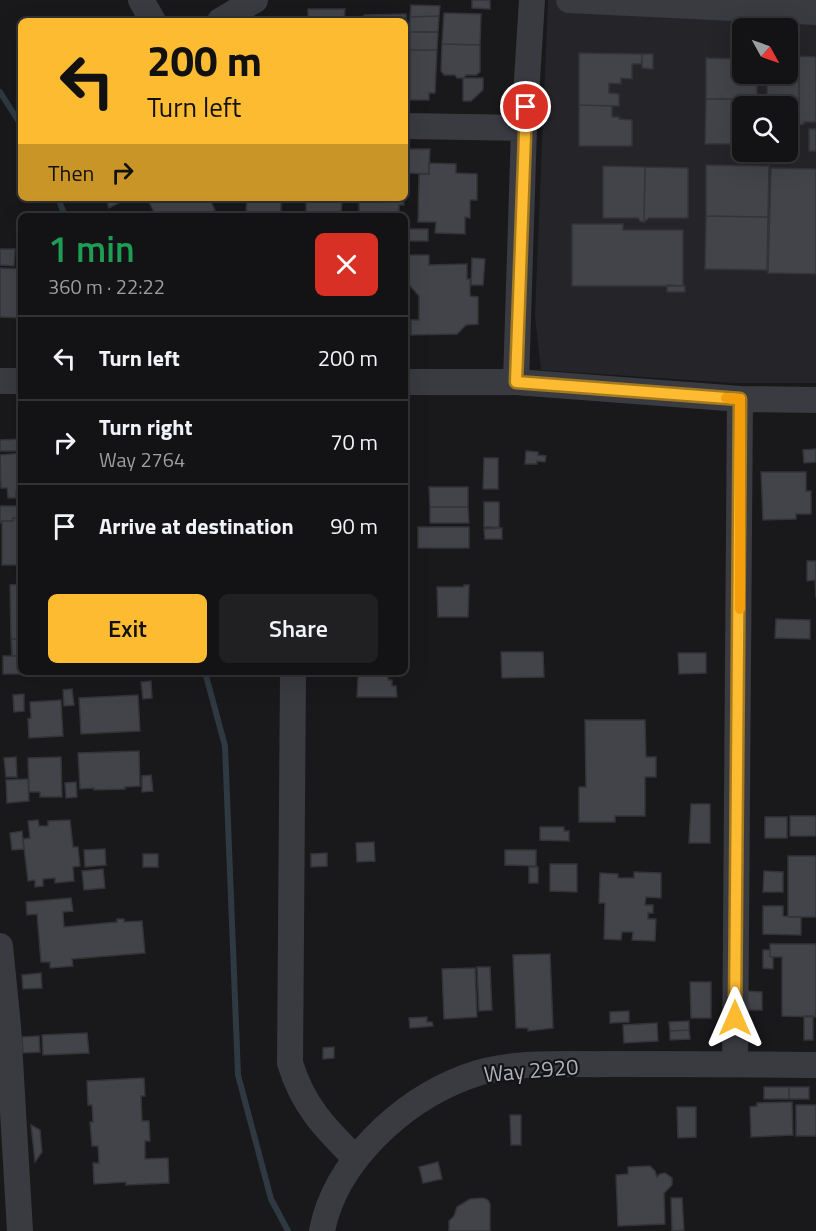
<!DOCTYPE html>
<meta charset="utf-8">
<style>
:root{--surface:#131315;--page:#202022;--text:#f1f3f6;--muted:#9d9ea0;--line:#323234;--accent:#fdbb31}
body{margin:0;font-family:"Titillium Web",sans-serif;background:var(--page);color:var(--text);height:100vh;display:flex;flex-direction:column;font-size:22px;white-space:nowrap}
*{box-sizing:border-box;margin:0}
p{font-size:20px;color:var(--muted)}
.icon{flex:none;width:33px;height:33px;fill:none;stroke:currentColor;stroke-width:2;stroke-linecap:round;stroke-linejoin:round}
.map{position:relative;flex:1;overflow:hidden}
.side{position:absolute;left:18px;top:213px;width:390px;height:462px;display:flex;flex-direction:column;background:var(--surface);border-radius:9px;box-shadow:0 6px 24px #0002,0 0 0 2px var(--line)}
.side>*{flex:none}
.guide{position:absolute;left:18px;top:18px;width:390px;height:183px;border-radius:9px;box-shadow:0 6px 24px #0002,0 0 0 2px var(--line);background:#fdbb31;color:#111;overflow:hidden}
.needle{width:39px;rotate:130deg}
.buttons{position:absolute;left:732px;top:18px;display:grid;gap:12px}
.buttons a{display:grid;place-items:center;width:66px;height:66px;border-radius:9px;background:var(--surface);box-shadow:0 6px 24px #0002,0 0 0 2px var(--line);font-size:30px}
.pin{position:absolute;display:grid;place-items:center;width:51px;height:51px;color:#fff;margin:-26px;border:3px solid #fff;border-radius:50%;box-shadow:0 2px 6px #0007}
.me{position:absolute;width:66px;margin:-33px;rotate:0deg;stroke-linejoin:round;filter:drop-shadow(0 0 4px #0008)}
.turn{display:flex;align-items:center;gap:21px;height:126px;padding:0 30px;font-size:27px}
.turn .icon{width:78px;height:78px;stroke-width:2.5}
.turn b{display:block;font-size:42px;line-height:51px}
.then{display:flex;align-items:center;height:57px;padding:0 30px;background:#0003;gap:12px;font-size:22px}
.round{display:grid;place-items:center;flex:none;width:63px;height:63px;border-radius:9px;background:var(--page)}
.summary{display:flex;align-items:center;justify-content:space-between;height:102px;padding:0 30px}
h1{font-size:36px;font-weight:600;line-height:45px;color:#1e9e55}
.button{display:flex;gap:12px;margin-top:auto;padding:12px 30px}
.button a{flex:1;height:69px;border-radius:9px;background:var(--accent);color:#111;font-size:24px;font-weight:600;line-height:69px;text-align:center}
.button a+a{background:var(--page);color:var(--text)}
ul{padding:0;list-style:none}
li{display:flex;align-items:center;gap:18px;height:84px;padding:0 30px;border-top:2px solid var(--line)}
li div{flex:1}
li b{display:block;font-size:22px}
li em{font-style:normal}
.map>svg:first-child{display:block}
</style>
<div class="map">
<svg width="816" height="1231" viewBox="0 0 816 1231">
<rect width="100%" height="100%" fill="#19191c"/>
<path fill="#252529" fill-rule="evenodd" d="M 548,0 L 816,0 L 816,383 L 734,383 L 541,370 L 535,316 ZM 742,28 L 788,28 L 788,74 L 742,74 ZM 742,106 L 788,106 L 788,152 L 742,152 Z"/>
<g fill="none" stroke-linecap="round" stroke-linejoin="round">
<path stroke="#2e3941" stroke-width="6" d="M 0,92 L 21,125
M 58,198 L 65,216
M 205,672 L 225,746 L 238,1075 L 271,1199 L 288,1231"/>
</g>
<path fill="#434449" stroke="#333338" stroke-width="1.5" d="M 472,0 L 490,0 L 490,9 L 472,8 Z
M 411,5 L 440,6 L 439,16 L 410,17 Z
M 308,9 L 345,9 L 344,21 L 308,21 Z
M 444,13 L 481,14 L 480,45 L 442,44 Z
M 406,14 L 407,85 L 405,85 L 405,21 L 364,21 L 364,15 Z
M 439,16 L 438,32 L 410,32 L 410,17 Z
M 410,32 L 438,32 L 437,50 L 410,50 Z
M 442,44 L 480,45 L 480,72 L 476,75 L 466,75 L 464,78 L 457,78 L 455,75 L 444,75 L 441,71 Z
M 410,50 L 437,50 L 435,93 L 429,93 L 429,100 L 410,100 Z
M 579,53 L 642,54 L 642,64 L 632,64 L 632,79 L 621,78 L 621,84 L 609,83 L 609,93 L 619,94 L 619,106 L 579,105 Z
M 642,54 L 653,54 L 653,69 L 642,68 Z
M 788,56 L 799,56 L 799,125 L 795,124 L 794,122 L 788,122 L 788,106 L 767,106 L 767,74 L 788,74 Z
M 799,56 L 816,57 L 816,122 L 804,122 L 804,124 L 799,125 Z
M 706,58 L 742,59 L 742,74 L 757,74 L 757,99 L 706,99 Z
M 463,78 L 483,78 L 483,90 L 471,101 L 463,101 Z
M 706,99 L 757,99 L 757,106 L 742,106 L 742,144 L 705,144 Z
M 579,105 L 612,106 L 612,117 L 619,117 L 619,119 L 632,120 L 632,146 L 579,146 Z
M 809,129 L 816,129 L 816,151 L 809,151 Z
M 409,149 L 430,149 L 429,174 L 409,173 Z
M 429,163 L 456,164 L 456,173 L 477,174 L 477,200 L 470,200 L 470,218 L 465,217 L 465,234 L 435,233 L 436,222 L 418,222 L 419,174 L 429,174 Z
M 706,165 L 769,166 L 768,217 L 706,216 Z
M 603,166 L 645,167 L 644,222 L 640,221 L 638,218 L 603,218 Z
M 645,167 L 688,168 L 688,218 L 649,218 L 644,222 Z
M 771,168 L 816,169 L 816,274 L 768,273 Z
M 106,198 L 119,198 L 121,202 L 109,208 Z
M 157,198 L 209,198 L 215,210 L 203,216 L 156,216 L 149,202 Z
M 247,198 L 281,198 L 281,216 L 246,216 Z
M 306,198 L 342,198 L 341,216 L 299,216 L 299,213 L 306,213 Z
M 359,198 L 403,198 L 404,205 L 399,205 L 399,216 L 359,216 Z
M 706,216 L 768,217 L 767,270 L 705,269 Z
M 572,224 L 623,224 L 623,230 L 683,230 L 683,286 L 572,286 Z
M 409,229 L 428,229 L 428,241 L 409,241 Z
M 0,249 L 15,249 L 14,266 L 0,265 Z
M 405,255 L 429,255 L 429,265 L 467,264 L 467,279 L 470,279 L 470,296 L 478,297 L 478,324 L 466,325 L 457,334 L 411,335 L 411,320 L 419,320 L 419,296 L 405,280 Z
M 472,258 L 485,259 L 483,285 L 471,285 Z
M 0,268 L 21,269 L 21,318 L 0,317 Z
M 667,285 L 685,286 L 685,292 L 667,292 Z
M 21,439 L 21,451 L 0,451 L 0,440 Z
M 816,449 L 816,462 L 804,463 L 803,450 Z
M 526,451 L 538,452 L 538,455 L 546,456 L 545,462 L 537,461 L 537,464 L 525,464 Z
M 21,453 L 21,491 L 16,491 L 16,498 L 8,498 L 7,488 L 1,488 L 0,455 Z
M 484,458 L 498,458 L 498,489 L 483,489 Z
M 761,472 L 806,472 L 806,491 L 811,491 L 811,514 L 796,514 L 796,519 L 763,520 Z
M 429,487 L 468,487 L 468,507 L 430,507 Z
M 484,502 L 499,502 L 499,527 L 484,527 Z
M 0,506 L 21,506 L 21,518 L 13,518 L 13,521 L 2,521 L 0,523 Z
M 430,507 L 468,507 L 469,523 L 430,523 Z
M 13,518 L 21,518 L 21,569 L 18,569 L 18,565 L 2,565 L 2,521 L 13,521 Z
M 418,527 L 469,527 L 469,548 L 418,548 Z
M 502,528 L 502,539 L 485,539 L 484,529 Z
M 807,561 L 816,561 L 816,598 L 815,580 L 807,581 Z
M 21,584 L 21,639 L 11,639 L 10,585 Z
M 464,585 L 469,585 L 468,617 L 438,617 L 437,587 L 464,587 Z
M 776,619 L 810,620 L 810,639 L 775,638 Z
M 11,639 L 21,639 L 21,656 L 12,656 Z
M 501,652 L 543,652 L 544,677 L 502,678 Z
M 678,653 L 706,653 L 706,673 L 679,674 Z
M 3,656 L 21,656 L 21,674 L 3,674 Z
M 351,672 L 388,672 L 388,680 L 392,680 L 392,686 L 396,686 L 397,697 L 357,697 L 358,676 L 351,676 Z
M 151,681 L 152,698 L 143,699 L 141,682 Z
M 72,689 L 74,705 L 64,706 L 63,690 Z
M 24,694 L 24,711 L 14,712 L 13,695 Z
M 138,695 L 140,731 L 81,734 L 79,698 Z
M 61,700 L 63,736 L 29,738 L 28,719 L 31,718 L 30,702 Z
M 585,720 L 645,720 L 646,757 L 656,757 L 656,777 L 645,777 L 645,816 L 615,816 L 615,822 L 579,822 L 579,787 L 586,787 Z
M 139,751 L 140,786 L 125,787 L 125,789 L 94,790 L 94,788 L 80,789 L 78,753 Z
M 16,757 L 17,777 L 6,777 L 4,758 Z
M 61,757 L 62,797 L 40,797 L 40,792 L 29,792 L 28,758 Z
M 151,775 L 153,791 L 142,792 L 142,776 Z
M 28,779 L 29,801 L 7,803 L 6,780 Z
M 76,782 L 77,797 L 66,798 L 65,783 Z
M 691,804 L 710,804 L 710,843 L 689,843 Z
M 790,816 L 816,816 L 816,836 L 790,836 Z
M 765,817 L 787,817 L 787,838 L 765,838 Z
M 38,820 L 39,826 L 48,826 L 48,821 L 70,820 L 73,847 L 78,847 L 80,866 L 73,867 L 74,881 L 55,883 L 55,878 L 43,879 L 43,886 L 35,887 L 35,880 L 28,881 L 23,839 L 30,838 L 28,821 Z
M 540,827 L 564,827 L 564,831 L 569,831 L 569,841 L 540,840 Z
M 22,831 L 24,849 L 12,850 L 10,833 Z
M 374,842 L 375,861 L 357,862 L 356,843 Z
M 105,849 L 106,865 L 85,867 L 84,850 Z
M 505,850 L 536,850 L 536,866 L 505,865 Z
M 327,853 L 327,866 L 311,867 L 311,854 Z
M 143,854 L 158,854 L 158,867 L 143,867 Z
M 788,856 L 816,856 L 816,917 L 788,917 Z
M 550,864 L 577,864 L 577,892 L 550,891 Z
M 529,867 L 538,867 L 538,883 L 529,883 Z
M 103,869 L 105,888 L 84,890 L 82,871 Z
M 764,871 L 783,872 L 783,892 L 763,892 Z
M 634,872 L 661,873 L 661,898 L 646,897 L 645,905 L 653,905 L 653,913 L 648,913 L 648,919 L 656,919 L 655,941 L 632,940 L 633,932 L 622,932 L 621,940 L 604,939 L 605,903 L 599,903 L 600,873 L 618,874 L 618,878 L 634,878 Z
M 71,898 L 73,911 L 63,912 L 64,927 L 117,922 L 117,919 L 124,919 L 124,922 L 142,921 L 145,953 L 72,959 L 73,966 L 50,968 L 50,962 L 41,962 L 37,914 L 27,915 L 26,902 Z
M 763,906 L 783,906 L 783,916 L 801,917 L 801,935 L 763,934 Z
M 770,944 L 816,944 L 816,1017 L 782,1016 L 782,957 L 770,957 Z
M 763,950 L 770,950 L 770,957 L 773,957 L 773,969 L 763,968 Z
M 550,954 L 553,1028 L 528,1031 L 528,1028 L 516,1028 L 513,955 Z
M 477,967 L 490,967 L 492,1010 L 479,1011 Z
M 475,968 L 477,1017 L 444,1019 L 442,969 Z
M 41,973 L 42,988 L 23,989 L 22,975 Z
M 690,982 L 711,982 L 711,1018 L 691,1018 Z
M 746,991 L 762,992 L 762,1010 L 746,1010 Z
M 629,1011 L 629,1022 L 610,1023 L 610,1012 Z
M 804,1016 L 813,1016 L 813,1040 L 804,1040 Z
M 427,1017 L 427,1022 L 432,1022 L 433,1026 L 410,1028 L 409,1018 Z
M 689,1021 L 689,1030 L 670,1031 L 669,1022 Z
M 657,1023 L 658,1041 L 624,1043 L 623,1025 Z
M 689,1030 L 690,1039 L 670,1040 L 670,1031 Z
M 87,1033 L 89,1053 L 43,1055 L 42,1035 Z
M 39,1036 L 40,1052 L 23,1053 L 22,1037 Z
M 334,1047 L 334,1058 L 323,1059 L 323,1048 Z
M 144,1078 L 145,1096 L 141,1096 L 142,1121 L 149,1121 L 150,1141 L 145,1141 L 145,1159 L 168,1158 L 169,1183 L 126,1185 L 126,1182 L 94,1184 L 93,1163 L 99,1163 L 98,1146 L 92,1146 L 90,1122 L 93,1122 L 92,1105 L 88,1105 L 87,1081 Z
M 764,1087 L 789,1087 L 789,1099 L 764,1099 Z
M 789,1087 L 809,1087 L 809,1099 L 789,1099 Z
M 792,1102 L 793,1135 L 751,1137 L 750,1107 L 757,1106 L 757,1103 Z
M 796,1105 L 816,1105 L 816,1136 L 796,1136 Z
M 677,1107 L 696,1107 L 696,1137 L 678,1138 Z
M 510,1115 L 521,1115 L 521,1145 L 511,1145 Z
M 31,1125 L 40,1130 L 42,1152 L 35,1162 Z
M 438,1162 L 442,1179 L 423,1183 L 419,1167 Z
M 650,1166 L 655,1171 L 657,1177 L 660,1174 L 665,1173 L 672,1178 L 672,1185 L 664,1193 L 665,1224 L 618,1226 L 616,1175 L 628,1174 L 628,1167 Z
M 483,1198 L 488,1200 L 490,1204 L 490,1231 L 449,1231 L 449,1221 L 454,1216 L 457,1207 L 470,1199 Z
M 671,1198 L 682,1198 L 684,1230 L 672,1231 Z"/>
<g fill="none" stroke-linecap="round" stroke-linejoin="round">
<path stroke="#3a3b41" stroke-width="26" d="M 141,0 L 153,21
M 569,0 L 816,12
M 220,21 L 255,0
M 405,126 L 524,128
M 0,381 L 21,381
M 405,382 L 516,382 L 740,399 L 816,400
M 516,382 L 524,128 L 532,0
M 293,672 L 290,1063 C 303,1106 325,1128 356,1159
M 0,946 L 8,1026 L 20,1231
M 735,1064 L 740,399
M 322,1231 C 335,1162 402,1101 466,1077 C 511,1060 563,1065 611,1064 C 679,1064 747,1064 816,1065"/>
</g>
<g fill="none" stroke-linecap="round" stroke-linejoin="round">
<g stroke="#a47a20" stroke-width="15">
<path id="route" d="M 526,107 L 516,382 L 740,399 L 735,1018"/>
</g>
<use href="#route" stroke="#fdbb31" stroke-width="10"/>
<path stroke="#f59e0b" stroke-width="10" d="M 726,398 L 740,399 L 740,609"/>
</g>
<g text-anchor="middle" stroke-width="4.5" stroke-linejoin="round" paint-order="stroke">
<g font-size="22" fill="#abb0bc" stroke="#141417">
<text transform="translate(531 1070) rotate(-5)" y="8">Way 2920</text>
</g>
</g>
</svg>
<div class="buttons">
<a><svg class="needle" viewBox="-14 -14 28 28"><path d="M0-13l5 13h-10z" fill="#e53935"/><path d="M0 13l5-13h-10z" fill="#9d9ea0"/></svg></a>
<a><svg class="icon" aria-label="search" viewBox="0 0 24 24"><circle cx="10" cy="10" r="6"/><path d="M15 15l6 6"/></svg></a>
</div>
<div class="pin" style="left:526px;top:107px;background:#d93025"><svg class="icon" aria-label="arrive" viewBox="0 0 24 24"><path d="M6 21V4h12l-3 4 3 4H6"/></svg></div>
<svg class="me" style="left:735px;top:1018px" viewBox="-20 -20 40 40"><path d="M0-17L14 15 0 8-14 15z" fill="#fdbb31" stroke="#fff" stroke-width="4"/></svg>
<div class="guide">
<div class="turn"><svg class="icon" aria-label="left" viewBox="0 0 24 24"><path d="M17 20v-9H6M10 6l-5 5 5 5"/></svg><div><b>200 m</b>Turn left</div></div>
<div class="then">Then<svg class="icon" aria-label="right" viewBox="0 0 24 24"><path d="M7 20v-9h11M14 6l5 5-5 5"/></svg></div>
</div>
<section class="side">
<div class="summary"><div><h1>1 min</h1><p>360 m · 22:22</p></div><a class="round" style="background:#d93025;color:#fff"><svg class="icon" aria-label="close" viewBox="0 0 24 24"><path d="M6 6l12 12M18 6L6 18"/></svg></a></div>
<ul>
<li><svg class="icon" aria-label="left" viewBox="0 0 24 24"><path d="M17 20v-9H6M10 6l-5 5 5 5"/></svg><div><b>Turn left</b></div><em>200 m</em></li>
<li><svg class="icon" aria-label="right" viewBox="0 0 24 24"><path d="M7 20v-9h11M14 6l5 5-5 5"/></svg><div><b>Turn right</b><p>Way 2764</p></div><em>70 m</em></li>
<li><svg class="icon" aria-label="arrive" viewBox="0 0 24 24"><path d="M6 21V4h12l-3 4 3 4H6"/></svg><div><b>Arrive at destination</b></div><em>90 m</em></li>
</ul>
<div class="button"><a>Exit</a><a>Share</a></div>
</section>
</div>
